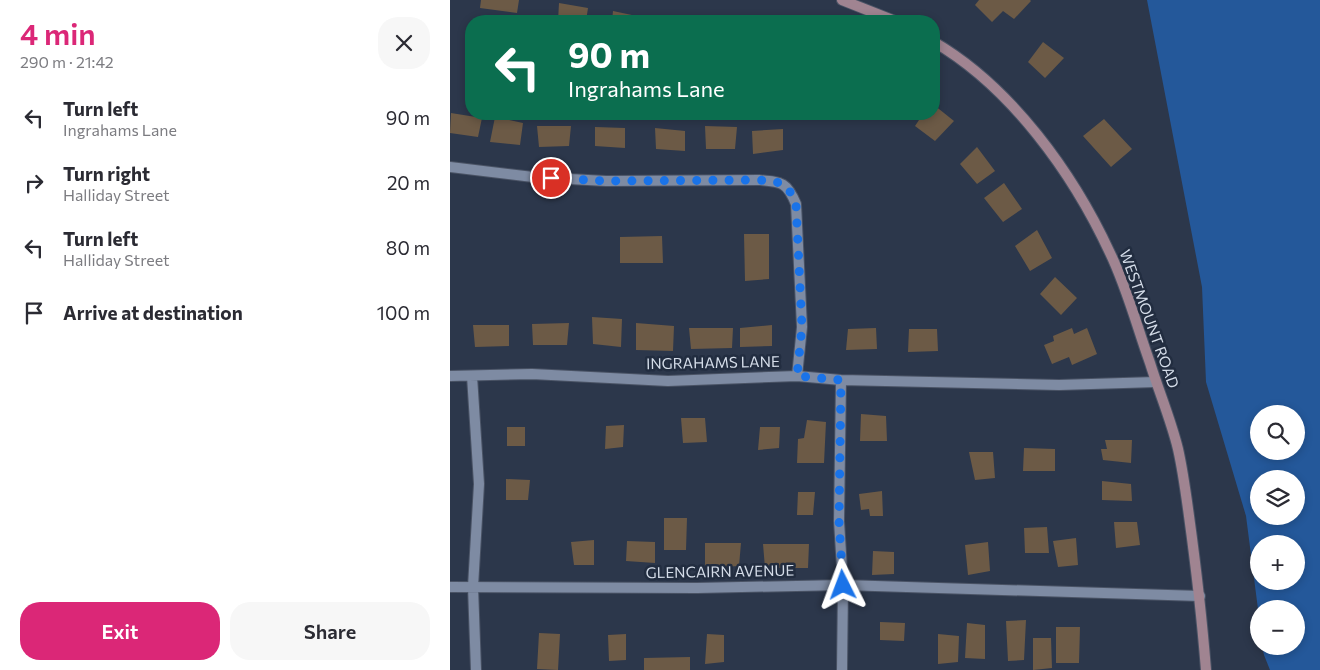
<!DOCTYPE html>
<meta charset="utf-8">
<style>
:root{--surface:#fff;--page:#f7f7f7;--text:#2b2b33;--muted:#7c7c81;--accent:#db2777}
body{margin:0;font-family:Commissioner,sans-serif;background:var(--page);color:var(--text);height:100vh;display:flex;flex-direction:column;font-size:19px;white-space:nowrap}
*{box-sizing:border-box;margin:0}
p{font-size:16px;color:var(--muted)}
.icon{flex:none;width:28px;height:28px;fill:none;stroke:currentColor;stroke-width:2;stroke-linecap:round;stroke-linejoin:round}
.map{position:relative;flex:1;overflow:hidden}
.details{display:flex;flex-direction:column;background:var(--surface);width:450px}
.details>*{flex:none}
.banner{position:absolute;left:15px;top:15px;width:475px;height:105px;border-radius:20px;box-shadow:0 2px 8px #0003;background:#0b6e4f;color:#fff;overflow:hidden}
.buttons{position:absolute;left:800px;top:405px;display:grid;gap:10px}
.buttons a{display:grid;place-items:center;width:55px;height:55px;border-radius:50%;background:var(--surface);box-shadow:0 2px 8px #0003;font-size:25px}
.pin{position:absolute;display:grid;place-items:center;width:42px;height:42px;color:#fff;margin:-21px;border:2px solid #fff;border-radius:50%;box-shadow:0 1px 5px #0007}
.me{position:absolute;width:55px;margin:-28px;rotate:357deg;stroke-linejoin:round;filter:drop-shadow(0 0 4px #0008)}
.turn{display:flex;align-items:center;gap:18px;height:105px;padding:0 20px;font-size:22px}
.turn .icon{width:65px;height:65px;stroke-width:2.5}
.turn b{display:block;font-size:35px;line-height:42px}
.round{display:grid;place-items:center;flex:none;width:52px;height:52px;border-radius:20px;background:var(--page)}
.overview{display:flex;align-items:center;justify-content:space-between;height:85px;padding:0 20px}
h1{font-size:30px;font-weight:600;line-height:38px;color:var(--accent)}
.button{display:flex;gap:10px;margin-top:auto;padding:10px 20px}
.button a{flex:1;height:58px;border-radius:20px;background:var(--accent);color:#fff;font-size:20px;font-weight:600;line-height:58px;text-align:center}
.button a+a{background:var(--page);color:var(--text)}
ul{padding:0;list-style:none}
li{display:flex;align-items:center;gap:15px;height:65px;padding:0 20px}
li div{flex:1}
li b{display:block;font-size:19px}
li em{font-style:normal}
main{display:flex;flex:1;min-height:0}
.map>svg:first-child{display:block}
</style>
<main>
<section class="details">
<div class="overview"><div><h1>4 min</h1><p>290 m · 21:42</p></div><a class="round"><svg class="icon" aria-label="close" viewBox="0 0 24 24"><path d="M6 6l12 12M18 6L6 18"/></svg></a></div>
<ul>
<li><svg class="icon" aria-label="left" viewBox="0 0 24 24"><path d="M17 20v-9H6M10 6l-5 5 5 5"/></svg><div><b>Turn left</b><p>Ingrahams Lane</p></div><em>90 m</em></li>
<li><svg class="icon" aria-label="right" viewBox="0 0 24 24"><path d="M7 20v-9h11M14 6l5 5-5 5"/></svg><div><b>Turn right</b><p>Halliday Street</p></div><em>20 m</em></li>
<li><svg class="icon" aria-label="left" viewBox="0 0 24 24"><path d="M17 20v-9H6M10 6l-5 5 5 5"/></svg><div><b>Turn left</b><p>Halliday Street</p></div><em>80 m</em></li>
<li><svg class="icon" aria-label="arrive" viewBox="0 0 24 24"><path d="M6 21V4h12l-3 4 3 4H6"/></svg><div><b>Arrive at destination</b></div><em>100 m</em></li>
</ul>
<div class="button"><a>Exit</a><a>Share</a></div>
</section>
<div class="map">
<svg width="870" height="670" viewBox="0 0 870 670">
<rect width="100%" height="100%" fill="#2c374b"/>
<path fill="#24589a" fill-rule="evenodd" d="M 697,0 L 870,0 L 870,670 L 820,670 L 814,655 L 812,646 L 846,646 L 846,609 L 809,609 L 809,617 L 796,516 L 756,382 L 752,287 ZM 809,414 L 846,414 L 846,451 L 809,451 ZM 809,479 L 846,479 L 846,516 L 809,516 ZM 809,544 L 846,544 L 846,581 L 809,581 Z"/>
<path fill="#6c5a46" d="M 31,0 L 69,0 L 67,13 L 30,8 Z
M 529,0 L 580,0 L 581,1 L 564,19 L 553,11 L 542,22 L 525,5 Z
M 109,3 L 138,8 L 136,21 L 108,21 Z
M 163,11 L 196,18 L 195,21 L 162,21 Z
M 593,42 L 614,58 L 595,78 L 578,62 Z
M 484,105 L 504,121 L 485,141 L 465,126 L 473,114 L 484,114 Z
M 1,113 L 32,118 L 28,137 L 0,133 Z
M 45,117 L 73,123 L 70,145 L 40,142 Z
M 654,119 L 682,149 L 661,167 L 633,136 Z
M 87,126 L 121,126 L 119,146 L 89,147 Z
M 255,126 L 287,127 L 285,149 L 256,149 Z
M 145,127 L 175,128 L 175,148 L 145,146 Z
M 205,128 L 235,131 L 235,151 L 206,149 Z
M 333,129 L 333,150 L 303,154 L 302,131 Z
M 527,147 L 545,171 L 527,184 L 510,164 Z
M 554,183 L 572,209 L 553,222 L 534,198 Z
M 587,230 L 602,258 L 580,271 L 565,246 Z
M 294,234 L 319,234 L 319,279 L 295,281 Z
M 212,236 L 213,263 L 170,263 L 170,237 Z
M 605,277 L 627,298 L 611,315 L 590,294 Z
M 142,317 L 172,319 L 171,347 L 143,344 Z
M 119,323 L 117,345 L 83,345 L 82,324 Z
M 186,323 L 224,326 L 223,351 L 186,350 Z
M 23,325 L 59,325 L 59,346 L 25,347 Z
M 322,325 L 322,346 L 290,347 L 290,328 Z
M 239,328 L 283,328 L 282,348 L 241,349 Z
M 426,328 L 427,349 L 396,350 L 398,329 Z
M 622,328 L 624,334 L 637,328 L 647,354 L 622,365 L 619,357 L 602,364 L 594,345 L 604,341 L 603,336 Z
M 459,329 L 487,329 L 488,351 L 458,352 Z
M 411,414 L 436,416 L 437,441 L 410,441 Z
M 231,418 L 255,418 L 257,442 L 233,443 Z
M 357,420 L 376,422 L 374,463 L 347,463 L 348,439 L 354,438 Z
M 174,425 L 173,447 L 155,449 L 156,426 Z
M 57,427 L 75,427 L 75,446 L 57,446 Z
M 310,427 L 330,427 L 329,448 L 308,450 Z
M 655,440 L 682,440 L 681,463 L 653,460 L 651,449 L 657,449 Z
M 574,448 L 605,449 L 605,471 L 573,471 Z
M 519,452 L 543,452 L 545,478 L 525,480 Z
M 56,479 L 80,480 L 78,500 L 56,500 Z
M 652,481 L 681,484 L 682,501 L 652,500 Z
M 432,491 L 433,516 L 420,516 L 419,509 L 411,510 L 409,494 Z
M 348,492 L 365,492 L 363,515 L 347,515 Z
M 214,518 L 237,518 L 236,550 L 214,550 Z
M 664,522 L 687,522 L 690,545 L 666,548 Z
M 597,527 L 599,553 L 575,553 L 574,528 Z
M 626,538 L 628,565 L 608,567 L 603,541 Z
M 144,540 L 144,565 L 124,565 L 121,542 Z
M 177,541 L 205,542 L 205,563 L 176,561 Z
M 538,542 L 540,571 L 518,575 L 515,545 Z
M 255,543 L 291,543 L 289,566 L 255,568 Z
M 313,544 L 359,544 L 358,568 L 315,568 Z
M 423,551 L 444,552 L 444,574 L 422,575 Z
M 576,620 L 574,660 L 558,661 L 556,621 Z
M 430,622 L 455,623 L 454,641 L 430,640 Z
M 517,623 L 535,625 L 535,659 L 515,658 Z
M 606,627 L 630,627 L 629,663 L 606,663 Z
M 89,633 L 110,634 L 108,670 L 87,669 Z
M 176,634 L 176,660 L 159,661 L 158,635 Z
M 257,634 L 274,635 L 274,662 L 255,664 Z
M 488,634 L 509,636 L 508,662 L 488,664 Z
M 583,638 L 601,638 L 602,668 L 583,670 Z
M 240,657 L 240,670 L 194,670 L 194,658 Z"/>
<g fill="none" stroke-linecap="round" stroke-linejoin="round">
<g stroke="#4a5365" stroke-width="12">
<path id="minor" d="M 0,167 L 83,177 L 156,181 L 309,180 C 332,182 337,182 346,204 L 352,327 L 347,376
M 0,376 L 82,374 L 218,381 L 347,376 L 391,380 L 609,385 L 706,382
M 22,376 L 29,484 L 23,587 L 26,670
M 391,380 L 389,521 L 393,585 L 392,670
M 0,587 L 247,588 L 393,585 L 750,596"/>
</g>
<g stroke="#4a5365" stroke-width="12">
<path id="secondary" d="M 392,0 L 445,21
M 484,42 C 561,87 623,173 660,253 C 677,288 687,327 700,363 C 709,392 721,420 728,449 C 733,471 736,494 739,516 C 746,567 752,619 756,670"/>
</g>
<use href="#minor" stroke="#7e8ba3" stroke-width="10"/>
<use href="#secondary" stroke="#a08491" stroke-width="10"/>
</g>
<g fill="none" stroke-linecap="round" stroke-linejoin="round">
<path stroke="#1a73e8" stroke-width="9" stroke-dasharray="0 16.2" d="M 101,178 L 156,181 L 309,180 C 332,182 337,182 346,204 L 352,327 L 347,376 L 391,380 L 389,521 L 393,585"/>
</g>
<g text-anchor="middle" stroke-width="5" stroke-linejoin="round" paint-order="stroke">
<g font-size="15" fill="#d5dde9" stroke="#222d40">
<text transform="translate(699 319) rotate(70)" y="5">WESTMOUNT ROAD</text>
<text transform="translate(263 363) rotate(-1)" y="5">INGRAHAMS LANE</text>
<text transform="translate(270 572) rotate(-1)" y="5">GLENCAIRN AVENUE</text>
</g>
</g>
</svg>
<div class="buttons">
<a><svg class="icon" aria-label="search" viewBox="0 0 24 24"><circle cx="10" cy="10" r="6"/><path d="M15 15l6 6"/></svg></a>
<a><svg class="icon" aria-label="layers" viewBox="0 0 24 24"><path d="M12 4l9 5-9 5-9-5zM3 14l9 5 9-5"/></svg></a>
<a>+</a>
<a>−</a>
</div>
<div class="pin" style="left:101px;top:178px;background:#d93025"><svg class="icon" aria-label="arrive" viewBox="0 0 24 24"><path d="M6 21V4h12l-3 4 3 4H6"/></svg></div>
<svg class="me" style="left:393px;top:585px" viewBox="-20 -20 40 40"><path d="M0-17L14 15 0 8-14 15z" fill="#1a73e8" stroke="#fff" stroke-width="4"/></svg>
<div class="banner">
<div class="turn"><svg class="icon" aria-label="left" viewBox="0 0 24 24"><path d="M17 20v-9H6M10 6l-5 5 5 5"/></svg><div><b>90 m</b>Ingrahams Lane</div></div>
</div>
</div>
</main>
